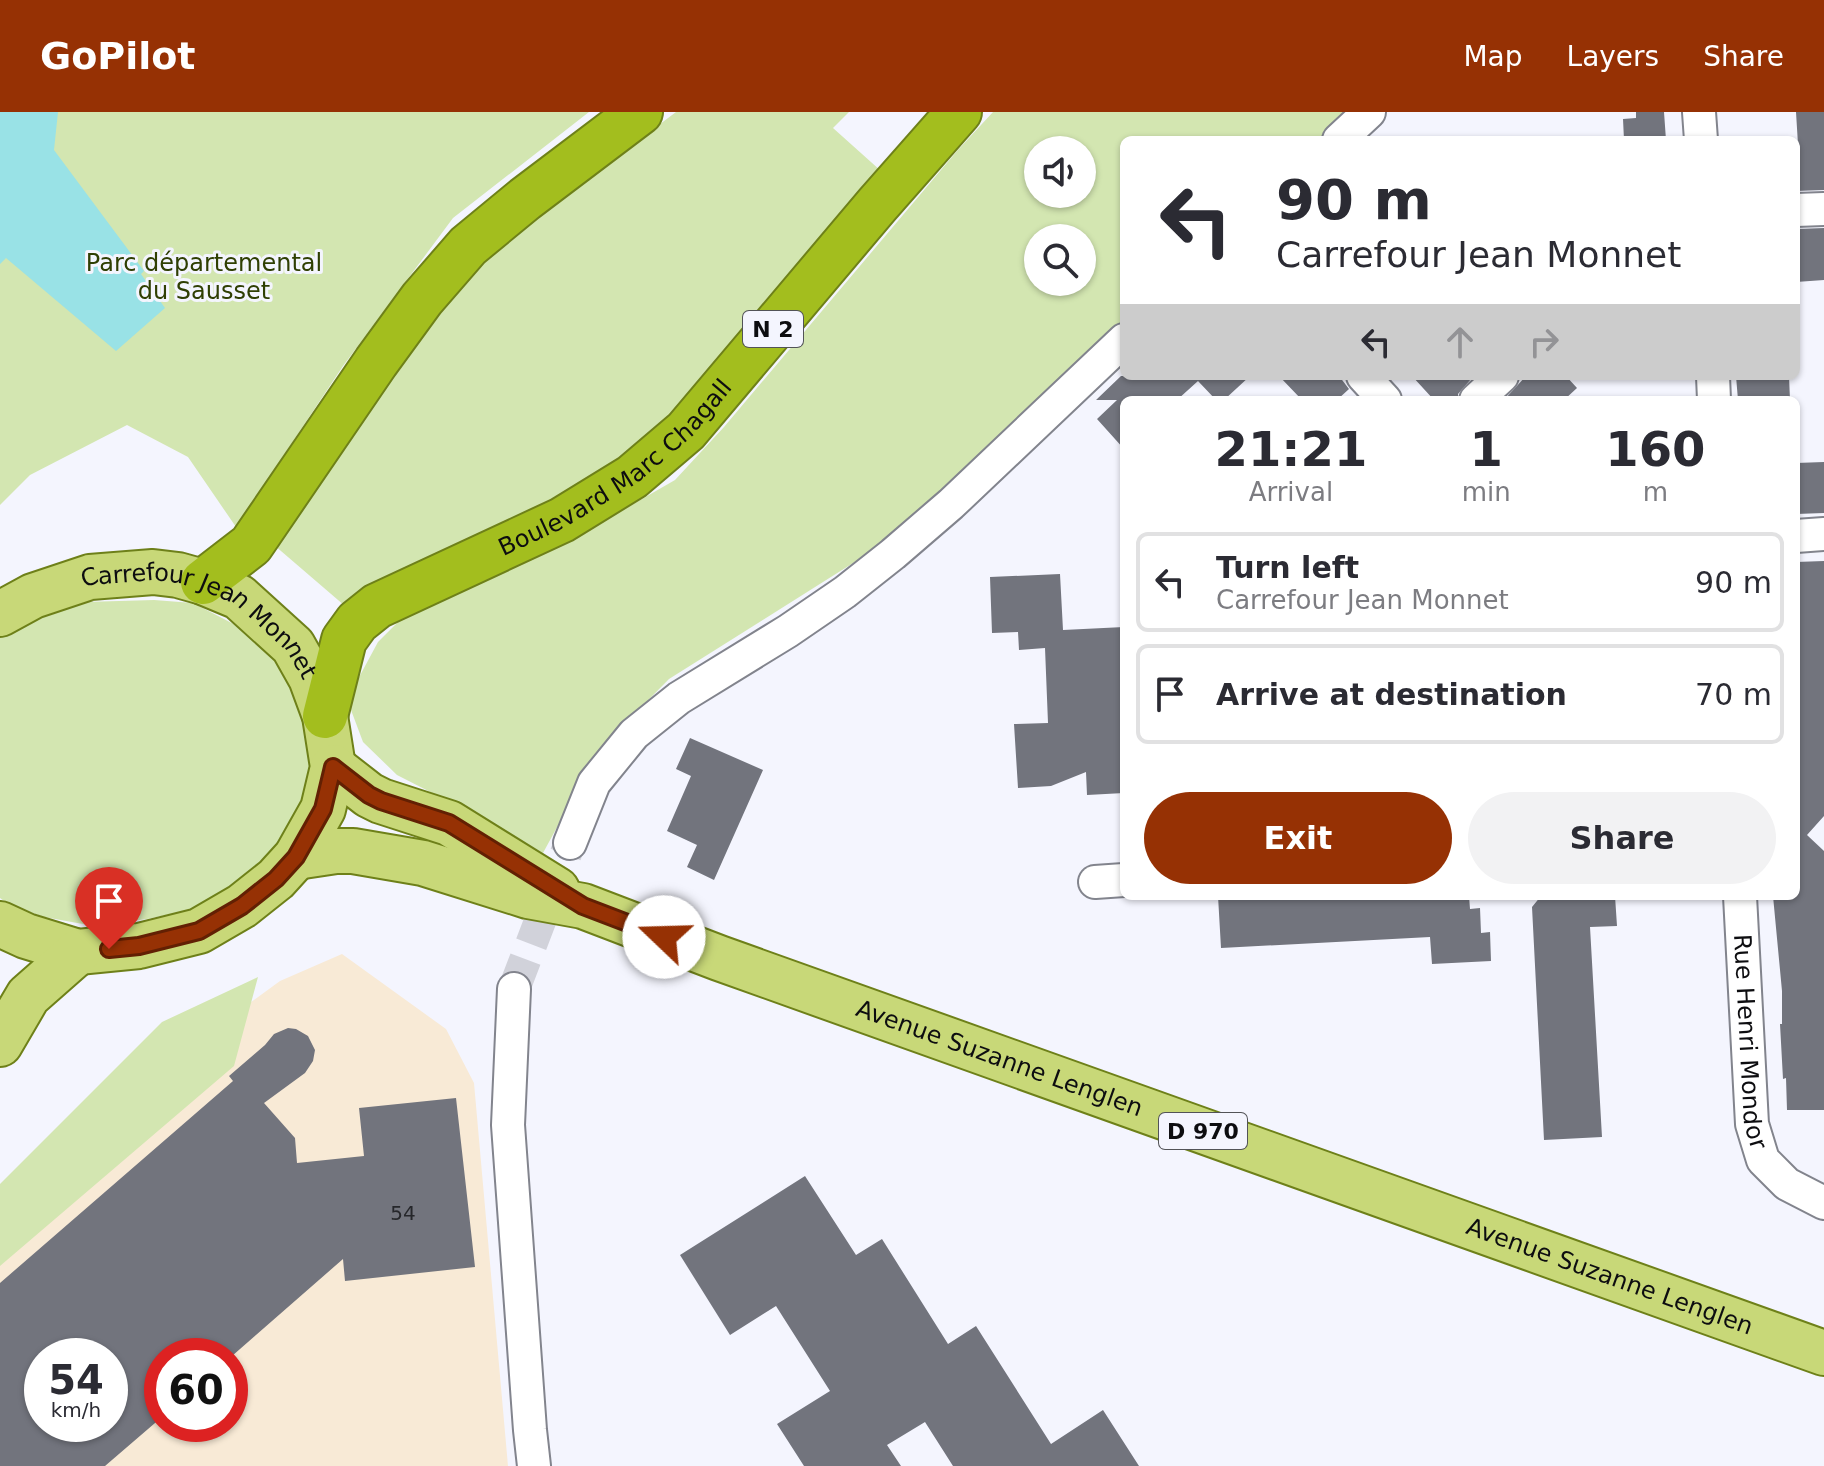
<!DOCTYPE html>
<meta charset="utf-8">
<style>
:root{--surface:#fff;--page:#f2f2f3;--text:#2b2b33;--muted:#7c7c81;--line:#e1e1e2;--accent:#963104}
body{margin:0;font-family:"DejaVu Sans",sans-serif;background:var(--page);color:var(--text);height:100vh;display:flex;flex-direction:column;font-size:30px;white-space:nowrap}
*{box-sizing:border-box;margin:0}
p{font-size:26px;color:var(--muted)}
.icon{flex:none;width:44px;height:44px;fill:none;stroke:currentColor;stroke-width:2;stroke-linecap:round;stroke-linejoin:round}
.map{position:relative;flex:1;overflow:hidden}
.drawer{position:absolute;left:1120px;top:284px;width:680px;height:504px;display:flex;flex-direction:column;background:var(--surface);border-radius:12px;box-shadow:0 2px 6px #0004}
.drawer>*{flex:none}
.guide{position:absolute;left:1120px;top:24px;width:680px;height:244px;border-radius:12px;box-shadow:0 2px 6px #0004;background:#fff;color:var(--text);overflow:hidden}
.fabs{position:absolute;left:1024px;top:24px;display:grid;gap:16px}
.fabs a{display:grid;place-items:center;width:72px;height:72px;border-radius:50%;background:var(--surface);box-shadow:0 2px 6px #0004;font-size:40px}
.speed{position:absolute;left:24px;top:1226px;display:flex;gap:16px;font-size:40px;font-weight:700;text-align:center}
.speed>*{display:grid;place-content:center;width:104px;height:104px;border-radius:50%;background:var(--surface);box-shadow:0 2px 6px #0004;line-height:1}
.speed small{font-size:20px;font-weight:400}
.speed .limit{border:12px solid #d22;background:#fff;color:#111}
.pin{position:absolute;display:grid;place-items:center;width:68px;height:68px;color:#fff;margin:-82px -34px;border-radius:50% 50% 50% 0;rotate:-45deg;box-shadow:0 0 8px #0007}
.pin .icon{rotate:45deg}
.me{position:absolute;width:88px;margin:-44px;rotate:291deg;stroke-linejoin:round;filter:drop-shadow(0 0 6px #0008)}
.turn{display:flex;align-items:center;gap:28px;height:168px;padding:0 24px;font-size:36px}
.turn .icon{width:104px;height:104px;stroke-width:2.5}
.turn b{display:block;font-size:56px;line-height:68px}
.lanes{display:flex;align-items:center;height:76px;padding:0 24px;background:#0003;justify-content:center;gap:40px;direction:ltr}
.lanes .off{opacity:.35}
.eta{display:flex;justify-content:space-evenly;align-items:center;height:136px;text-align:center}
.eta b{font-size:48px;font-weight:700;line-height:56px}
.cta{display:flex;gap:16px;margin-top:auto;padding:16px 24px}
.cta a{flex:1;height:92px;border-radius:48px;background:var(--accent);color:#fff;font-size:32px;font-weight:700;line-height:92px;text-align:center}
.cta a+a{background:var(--page);color:var(--text)}
ul{padding:0;list-style:none}
li{display:flex;align-items:center;gap:24px;height:100px;margin:0 16px 12px;padding:0 8px;border:4px solid var(--line);border-radius:12px}
li div{flex:1}
li b{display:block;font-size:30px}
li em{font-style:normal}
header{display:flex;align-items:center;gap:48px;box-sizing:border-box;height:112px;padding:0 40px;background:var(--accent);color:#fff}
header strong{font-size:38px}
nav{display:flex;gap:44px;margin-inline-start:auto;font-size:28px}
.map>svg:first-child{display:block}
</style>
<header>
<strong>GoPilot</strong>
<nav><a>Map</a><a>Layers</a><a>Share</a></nav>
</header>
<div class="map">
<svg width="1824" height="1354" viewBox="0 0 1824 1354">
<rect width="100%" height="100%" fill="#f4f5fe"/>
<path fill="#f8ead6" fill-rule="evenodd" d="M 342,842 L 446,917 L 474,971 L 508,1354 L 0,1354 L 0,1098 L 203,925 L 280,869 ZM 42,1244 L 110,1244 L 110,1312 L 42,1312 ZM 162,1244 L 230,1244 L 230,1312 L 162,1312 Z"/>
<path fill="#d3e6b1" fill-rule="evenodd" d="M 0,0 L 589,0 L 453,106 L 343,254 L 236,415 L 188,345 L 127,313 L 30,363 L 0,393 Z
M 676,0 L 849,0 L 833,16 L 881,59 L 681,292 L 633,344 L 545,398 L 345,494 L 274,433 L 417,221 L 492,139 Z
M 993,0 L 1356,0 L 1325,28 L 1124,28 L 1124,212 L 888,429 L 669,567 L 599,638 L 543,741 L 495,713 L 397,663 L 363,630 L 351,598 L 350,582 L 378,530 L 403,505 L 562,433 L 675,368 L 724,315 L 957,39 ZM 1038,38 L 1082,38 L 1082,82 L 1038,82 ZM 1038,126 L 1082,126 L 1082,170 L 1038,170 Z
M 154,488 L 193,491 L 251,521 L 280,553 L 310,621 L 314,664 L 295,709 L 256,762 L 190,798 L 147,807 L 94,814 L 44,805 L 8,792 L 0,786 L 0,526 L 34,506 L 84,490 Z
M 258,865 L 234,954 L 0,1154 L 0,1072 L 162,910 Z"/>
<path fill="#99e2e6" d="M 0,0 L 58,0 L 54,38 L 144,159 L 141,162 L 165,196 L 116,239 L 6,146 L 0,152 Z"/>
<path fill="#72747d" fill-rule="evenodd" d="M 1636,0 L 1664,0 L 1666,28 L 1624,28 L 1623,7 L 1636,6 Z
M 1796,0 L 1824,0 L 1824,78 L 1796,79 L 1796,65 L 1800,65 Z
M 1824,116 L 1824,168 L 1796,170 L 1796,117 Z
M 1121,264 L 1250,264 L 1224,288 L 1216,288 L 1198,269 L 1177,288 L 1124,288 L 1124,337 L 1097,307 L 1117,288 L 1096,288 Z
M 1279,264 L 1339,264 L 1349,277 L 1337,288 L 1302,288 Z
M 1412,264 L 1468,264 L 1471,267 L 1458,282 L 1458,288 L 1434,288 Z
M 1526,264 L 1566,264 L 1577,276 L 1564,288 L 1504,288 Z
M 1736,264 L 1789,264 L 1790,288 L 1738,288 Z
M 1824,350 L 1824,401 L 1796,402 L 1796,351 Z
M 1824,449 L 1824,704 L 1807,723 L 1824,739 L 1824,998 L 1787,998 L 1786,966 L 1783,967 L 1780,912 L 1782,912 L 1782,879 L 1773,784 L 1796,784 L 1796,450 Z
M 1060,462 L 1063,518 L 1124,515 L 1124,681 L 1087,683 L 1086,660 L 1051,674 L 1018,676 L 1014,612 L 1048,611 L 1045,536 L 1019,538 L 1018,520 L 992,521 L 990,465 Z
M 690,626 L 763,658 L 714,768 L 687,755 L 697,733 L 667,719 L 691,664 L 676,657 Z
M 1218,784 L 1469,784 L 1470,797 L 1480,796 L 1481,821 L 1490,820 L 1491,849 L 1432,852 L 1430,825 L 1221,836 Z
M 1541,784 L 1615,784 L 1617,814 L 1590,815 L 1602,1025 L 1544,1028 L 1532,795 Z
M 288,916 L 296,917 L 308,924 L 315,938 L 313,949 L 305,961 L 264,991 L 295,1026 L 297,1051 L 364,1044 L 359,996 L 456,986 L 475,1155 L 345,1169 L 343,1147 L 232,1244 L 162,1244 L 162,1305 L 105,1354 L 0,1354 L 0,1171 L 233,969 L 229,964 L 265,933 L 274,922 ZM 42,1244 L 110,1244 L 110,1312 L 42,1312 Z
M 805,1064 L 856,1143 L 882,1127 L 948,1232 L 976,1214 L 1051,1332 L 1103,1298 L 1139,1354 L 953,1354 L 925,1310 L 887,1333 L 901,1354 L 804,1354 L 777,1312 L 830,1279 L 776,1194 L 730,1223 L 680,1143 Z"/>
<g fill="none" stroke-linecap="round" stroke-linejoin="round">
<path stroke="#d1d2da" stroke-width="32" stroke-dasharray="32 16" stroke-linecap="butt" d="M 514,877 L 570,731"/>
<g stroke="#82848d" stroke-width="36">
<g id="street">
<path d="M 1699,0 L 1701,28"/>
<path d="M 1339,28 L 1369,0"/>
<path d="M 1796,98 L 1824,97"/>
<path d="M 1363,264 L 1385,288"/>
<path d="M 1713,264 L 1714,288"/>
<path d="M 1476,288 L 1502,264"/>
<path d="M 1796,424 L 1824,422"/>
<path d="M 570,731 L 594,671 L 634,622 L 679,586 L 788,519 L 845,480 L 893,442 L 951,392 L 1124,228"/>
<path d="M 1095,770 L 1124,768"/>
<path id="s1" d="M 1740,784 L 1752,1012 L 1763,1048 L 1787,1072 L 1824,1091"/>
<path d="M 514,877 L 508,1013 L 530,1318 L 534,1354"/>
</g>
</g>
<g stroke="#6e8019" stroke-width="48">
<g id="primary">
<path id="s2" d="M 0,502 L 33,484 L 90,465 L 153,460 L 178,463 L 203,470 L 239,485 L 293,534 L 311,566 L 325,604 L 333,655 L 323,697 L 296,745 L 276,767 L 242,794 L 199,819 L 139,834 L 78,840 L 26,824 L 0,812"/>
<path d="M 333,655 L 369,683 L 381,689 L 449,711 L 557,778"/>
<path id="s3" d="M 296,745 L 336,739 L 353,739 L 423,751 L 528,784 L 583,794 L 719,846 L 1824,1241"/>
<path d="M 0,932 L 28,884 L 78,840"/>
</g>
</g>
<g stroke="#6e8019" stroke-width="48">
<g id="highway">
<path d="M 203,470 L 251,433 L 376,250 L 422,187 L 468,134 L 525,87 L 640,0"/>
<path id="s4" d="M 325,604 L 344,528 L 357,510 L 377,494 L 562,408 L 632,365 L 686,319 L 877,93 L 959,0"/>
</g>
</g>
<use href="#street" stroke="#fff" stroke-width="32"/>
<use href="#primary" stroke="#c8d878" stroke-width="44"/>
<use href="#highway" stroke="#a3be1e" stroke-width="44"/>
</g>
<g fill="none" stroke-linecap="round" stroke-linejoin="round">
<g stroke="#622003" stroke-width="20">
<path id="route" d="M 109,837 L 139,834 L 199,819 L 242,794 L 276,767 L 296,745 L 323,697 L 333,655 L 369,683 L 381,689 L 449,711 L 583,794 L 664,825"/>
</g>
<use href="#route" stroke="#963104" stroke-width="14"/>
</g>
<g text-anchor="middle" stroke-width="6" stroke-linejoin="round" paint-order="stroke">
<g font-size="20" fill="#26272b">
<text x="403" y="1108">54</text>
</g>
<g fill="#f4f5fe" stroke="#525357" stroke-width="2">
<rect x="743" y="199" width="60" height="36" rx="6"/>
<rect x="1159" y="1001" width="88" height="36" rx="6"/>
</g>
<g font-size="22" font-weight="bold" fill="#0d0d10">
<text x="773" y="225">N 2</text>
<text x="1203" y="1027">D 970</text>
</g>
<g font-size="24" fill="#2f3f03" stroke="#f4f5fe">
<text x="204" y="159">Parc départemental<tspan x="204" dy="28">du Sausset</tspan></text>
</g>
<g font-size="24" fill="#0d0d10" stroke="#f4f5fe">
<text dy="8" stroke="none"><textPath href="#s4" startOffset="404">Boulevard Marc Chagall</textPath></text>
<text dy="8" stroke="none"><textPath href="#s2" startOffset="224">Carrefour Jean Monnet</textPath></text>
<text dy="8" stroke="none"><textPath href="#s1" startOffset="146">Rue Henri Mondor</textPath></text>
<text dy="8" stroke="none"><textPath href="#s3" startOffset="738">Avenue Suzanne Lenglen</textPath></text>
<text dy="8" stroke="none"><textPath href="#s3" startOffset="1386">Avenue Suzanne Lenglen</textPath></text>
</g>
</g>
</svg>
<div class="fabs">
<a><svg class="icon" aria-label="sound" viewBox="0 0 24 24"><path d="M4 9h4l5-4v14l-5-4H4zM17 9q2 3 0 6"/></svg></a>
<a><svg class="icon" aria-label="search" viewBox="0 0 24 24"><circle cx="10" cy="10" r="6"/><path d="M15 15l6 6"/></svg></a>
</div>
<div class="speed"><div>54<small>km/h</small></div><div class="limit">60</div></div>
<div class="pin" style="left:109px;top:837px;background:#d93025"><svg class="icon" aria-label="arrive" viewBox="0 0 24 24"><path d="M6 21V4h12l-3 4 3 4H6"/></svg></div>
<svg class="me" style="left:664px;top:825px" viewBox="-20 -20 40 40"><circle r="19" fill="#fff"/><path d="M0-13L10 11 0 6-10 11z" fill="#963104"/></svg>
<div class="guide">
<div class="turn"><svg class="icon" aria-label="left" viewBox="0 0 24 24"><path d="M17 20v-9H6M10 6l-5 5 5 5"/></svg><div><b>90 m</b>Carrefour Jean Monnet</div></div>
<div class="lanes"><svg class="icon" aria-label="left" viewBox="0 0 24 24"><path d="M17 20v-9H6M10 6l-5 5 5 5"/></svg><svg class="icon off" aria-label="ahead" viewBox="0 0 24 24"><path d="M12 20V5M6 11l6-6 6 6"/></svg><svg class="icon off" aria-label="right" viewBox="0 0 24 24"><path d="M7 20v-9h11M14 6l5 5-5 5"/></svg></div>
</div>
<section class="drawer">
<div class="eta">
<div><b>21:21</b><p>Arrival</p></div>
<div><b>1</b><p>min</p></div>
<div><b>160</b><p>m</p></div>
</div>
<ul>
<li><svg class="icon" aria-label="left" viewBox="0 0 24 24"><path d="M17 20v-9H6M10 6l-5 5 5 5"/></svg><div><b>Turn left</b><p>Carrefour Jean Monnet</p></div><em>90 m</em></li>
<li><svg class="icon" aria-label="arrive" viewBox="0 0 24 24"><path d="M6 21V4h12l-3 4 3 4H6"/></svg><div><b>Arrive at destination</b></div><em>70 m</em></li>
</ul>
<div class="cta"><a>Exit</a><a>Share</a></div>
</section>
</div>
